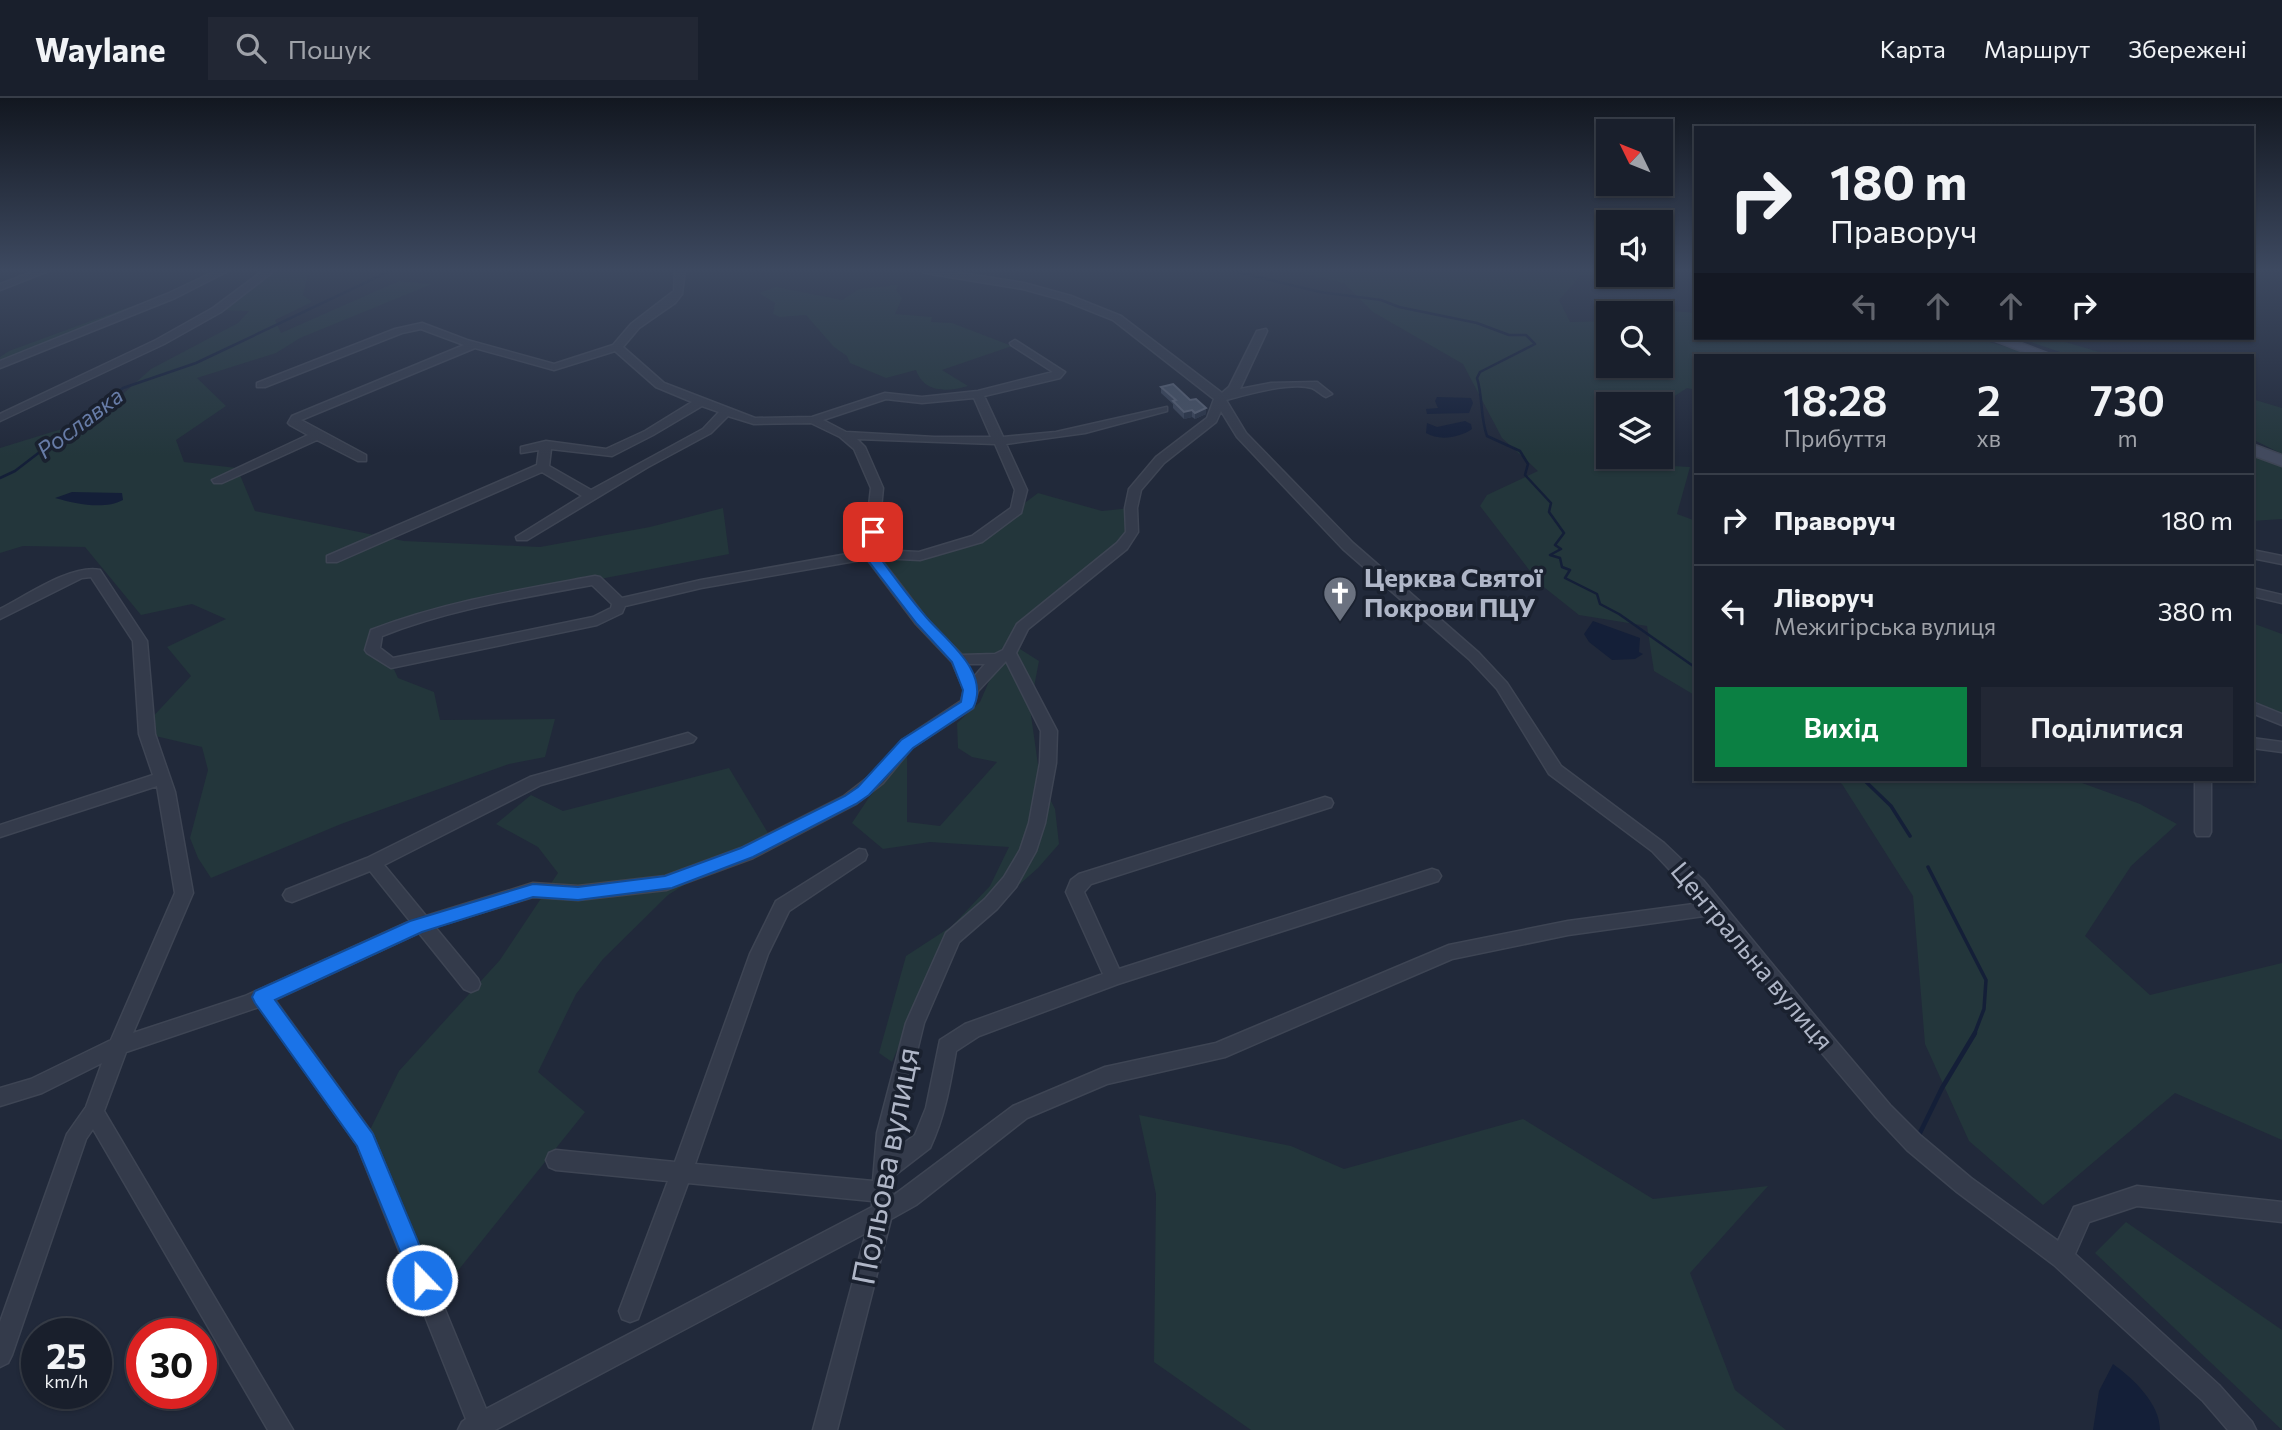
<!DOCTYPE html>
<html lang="uk">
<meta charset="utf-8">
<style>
:root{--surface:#191f2c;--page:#222734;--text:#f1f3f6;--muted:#9fa2a9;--line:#373d48;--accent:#0b8043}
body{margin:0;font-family:Commissioner,sans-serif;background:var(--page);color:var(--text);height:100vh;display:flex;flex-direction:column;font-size:26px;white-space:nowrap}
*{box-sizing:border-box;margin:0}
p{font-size:23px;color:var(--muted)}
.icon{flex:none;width:38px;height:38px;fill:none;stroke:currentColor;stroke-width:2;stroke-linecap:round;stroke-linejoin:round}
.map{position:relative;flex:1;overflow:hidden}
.side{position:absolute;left:1694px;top:256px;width:560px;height:427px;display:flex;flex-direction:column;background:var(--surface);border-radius:0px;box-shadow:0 2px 5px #0004,0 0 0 2px var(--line)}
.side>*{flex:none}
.hud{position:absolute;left:1694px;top:28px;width:560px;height:214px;border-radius:0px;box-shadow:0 2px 5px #0004,0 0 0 2px var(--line);background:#191f2c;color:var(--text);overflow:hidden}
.needle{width:46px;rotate:313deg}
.fabs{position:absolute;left:1596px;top:21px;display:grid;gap:14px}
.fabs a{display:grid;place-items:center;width:77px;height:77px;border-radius:0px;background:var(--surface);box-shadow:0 2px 5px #0004,0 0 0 2px var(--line);font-size:35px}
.speed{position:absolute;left:21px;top:1220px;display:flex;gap:14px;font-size:35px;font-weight:700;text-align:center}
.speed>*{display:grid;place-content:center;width:91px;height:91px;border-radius:50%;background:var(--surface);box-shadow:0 2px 5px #0004,0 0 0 2px var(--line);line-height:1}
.speed small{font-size:18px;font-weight:400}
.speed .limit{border:10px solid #d22;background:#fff;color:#111}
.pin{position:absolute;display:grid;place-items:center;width:60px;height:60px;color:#fff;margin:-30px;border-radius:14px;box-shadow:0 4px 10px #0006}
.me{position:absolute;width:77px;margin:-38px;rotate:338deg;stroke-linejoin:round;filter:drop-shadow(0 0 5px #0008)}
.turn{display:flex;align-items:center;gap:24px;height:147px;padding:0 21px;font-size:32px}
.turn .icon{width:91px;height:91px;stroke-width:2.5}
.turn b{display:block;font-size:49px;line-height:60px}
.lanes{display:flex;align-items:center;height:66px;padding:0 21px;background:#0003;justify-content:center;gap:35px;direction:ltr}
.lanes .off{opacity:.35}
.eta{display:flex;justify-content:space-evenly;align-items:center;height:119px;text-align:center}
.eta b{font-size:42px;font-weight:600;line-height:49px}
.action{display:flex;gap:14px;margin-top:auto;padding:14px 21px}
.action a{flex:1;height:80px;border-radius:0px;background:var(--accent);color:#fff;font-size:28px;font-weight:600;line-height:80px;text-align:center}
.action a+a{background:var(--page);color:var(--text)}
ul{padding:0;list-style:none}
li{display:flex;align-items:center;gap:21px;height:91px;padding:0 21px;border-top:2px solid var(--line)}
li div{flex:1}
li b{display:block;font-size:26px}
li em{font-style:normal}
header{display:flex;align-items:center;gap:42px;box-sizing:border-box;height:98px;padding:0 35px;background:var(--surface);border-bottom:2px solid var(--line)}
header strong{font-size:33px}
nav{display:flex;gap:38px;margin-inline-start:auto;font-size:24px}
.search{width:490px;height:63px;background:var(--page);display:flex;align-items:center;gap:18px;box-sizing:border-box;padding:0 24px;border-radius:0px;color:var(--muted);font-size:26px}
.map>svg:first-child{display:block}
</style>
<header>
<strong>Waylane</strong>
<div class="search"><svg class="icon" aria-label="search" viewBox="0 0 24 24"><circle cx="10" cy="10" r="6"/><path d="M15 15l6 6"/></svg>Пошук</div>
<nav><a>Карта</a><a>Маршрут</a><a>Збережені</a></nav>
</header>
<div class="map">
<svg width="2282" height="1332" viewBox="0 0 2282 1332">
<rect width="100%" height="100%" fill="#21293a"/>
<path fill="#23363b" d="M 270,172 L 309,172 L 303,197 L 312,204 L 275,222 L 281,235 L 399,183 L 432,186 L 300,240 L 276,255 L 197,280 L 226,308 L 176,342 L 184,364 L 237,370 L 255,413 L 404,443 L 540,449 L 650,429 L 723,410 L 729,456 L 523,496 L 376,535 L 372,553 L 391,565 L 398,580 L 434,594 L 440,622 L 555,621 L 545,659 L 509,666 L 341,726 L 211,780 L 198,760 L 190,740 L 208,672 L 202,649 L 147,636 L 146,626 L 191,578 L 167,549 L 226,521 L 192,506 L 141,517 L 85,449 L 23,448 L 0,455 L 0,350 L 78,326 L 106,311 L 151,271 L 238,225 L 249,213 L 217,212 Z
M 1288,172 L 1608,172 L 1608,175 L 1581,177 L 1559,202 L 1570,224 L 1608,223 L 1608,268 L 1661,268 L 1661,215 L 1628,215 L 1661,212 L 1696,215 L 1696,240 L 1975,240 L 2035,257 L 1696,257 L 1696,292 L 1687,290 L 1661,307 L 1608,306 L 1608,359 L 1632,359 L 1637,366 L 1690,369 L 1677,416 L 1696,423 L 1696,598 L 1654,573 L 1647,528 L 1579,517 L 1540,486 L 1480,408 L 1487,397 L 1538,373 L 1502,340 L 1463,266 L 1373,214 L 1344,185 Z
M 898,187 L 896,192 L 902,200 L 895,216 L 932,219 L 931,224 L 952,225 L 1012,248 L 942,272 L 968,288 C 947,294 924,295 916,272 L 886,280 L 850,265 L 847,258 L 834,249 L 806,217 L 780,219 L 773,216 L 775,205 L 759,195 L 776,189 L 842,202 L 859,191 Z
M 129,209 L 136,210 L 0,265 L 0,259 L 9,253 Z
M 2019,240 L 2052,240 L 2109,257 L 2069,257 Z
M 2252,301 L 2282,310 L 2282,356 L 2252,341 Z
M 2252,355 L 2282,368 L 2282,421 L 2252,423 Z
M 1038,395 L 1102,413 L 1131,410 L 1132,434 L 1022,529 L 1009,555 L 958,562 L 870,456 L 920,458 L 977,441 Z
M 2252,525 L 2282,536 L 2282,616 L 2252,602 Z
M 1020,551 L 1039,563 L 1030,610 L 1040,681 L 1055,711 L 1059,746 L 1038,770 L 937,860 L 892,964 L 879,955 L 906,858 L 952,828 L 990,788 L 1009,749 L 930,744 L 883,751 L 852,725 L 870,698 L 907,656 L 907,724 L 940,728 L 997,664 L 972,659 L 958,650 L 957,625 L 980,604 L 993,574 Z
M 729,670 L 768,735 L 668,797 L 603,861 L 576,896 L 538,974 L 585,1014 L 432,1205 L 365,1042 L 399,973 L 500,862 L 558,775 L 538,749 L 496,726 L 531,697 L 563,713 Z
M 1834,681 L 2071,681 L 2140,706 L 2177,726 L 2131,768 L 2085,838 L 2150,897 L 2282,865 L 2282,1042 L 2175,995 L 2043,1107 L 1969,1043 L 1925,946 L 1913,798 L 1842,686 Z
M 1139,1017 L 1291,1048 L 1344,1071 L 1523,1021 L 1653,1101 L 1768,1088 L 1690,1175 L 1735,1292 L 1786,1332 L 1251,1332 L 1154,1264 L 1156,1096 Z
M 2126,1124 L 2282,1232 L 2282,1332 L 2095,1155 Z"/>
<path fill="#141f38" d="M 1437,299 L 1471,300 L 1473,305 L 1469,315 L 1427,316 L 1426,311 L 1438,310 L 1435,303 Z
M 1465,323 L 1471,326 L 1472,331 C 1459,340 1439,343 1426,335 L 1427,325 L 1437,329 Z
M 72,394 L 122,395 L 123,402 C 104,412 76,406 55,400 Z
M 1593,523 L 1640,540 L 1639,554 L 1643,556 L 1635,561 L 1612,562 L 1589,544 L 1584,536 Z
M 2113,1266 C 2134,1281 2160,1306 2160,1332 L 2093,1332 L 2099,1293 Z"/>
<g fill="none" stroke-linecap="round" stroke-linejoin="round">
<path stroke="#141f38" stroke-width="2.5" d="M 1229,172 L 1320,194 L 1381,202 L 1399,209 L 1477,225 L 1509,237 L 1526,237 L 1535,246 L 1480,274 L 1477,280 C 1483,299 1480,319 1487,338 L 1520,353 L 1528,366 L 1525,377 L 1551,405 L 1549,414 L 1564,435 L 1555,447 L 1561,451 L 1550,457 L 1560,460 L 1562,469 L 1570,472 L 1565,480 L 1597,496 L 1600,506 L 1619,516 L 1696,570
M 0,380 L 15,373 L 123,290 L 196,265 L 392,172"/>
<path stroke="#141f38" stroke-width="3.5" d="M 1863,681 L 1891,708 L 1910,738
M 1928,769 L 1986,882 L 1984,911 L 1974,937"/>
<path stroke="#141f38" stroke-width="4.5" d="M 1918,1039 L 1942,990 L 1975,935"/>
<g stroke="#3e4554" stroke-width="3">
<path id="street" d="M 38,172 L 51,172 L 0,192 L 0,186 Z
M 218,172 L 230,172 L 175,200 L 0,270 L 0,263 L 167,196 Z
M 264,172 L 275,172 L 221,214 L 164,246 L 0,323 L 0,316 L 156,242 L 213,210 Z
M 675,172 L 685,172 L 682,196 L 675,205 L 639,230 L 623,249 L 664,285 L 755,320 L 812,319 L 885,295 L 922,299 L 978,293 L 1053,274 L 1011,247 L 1010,245 L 1015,242 L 1065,274 L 1060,280 L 984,298 L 1003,339 L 1056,334 L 1167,309 L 1167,313 L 1085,335 L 1006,346 L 1027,392 L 1021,415 L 982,444 L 920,462 L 880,460 L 926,520 L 962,557 L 995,556 L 1003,552 L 1017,526 L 1117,445 L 1126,434 L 1125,410 L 1129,391 L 1156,359 L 1207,320 L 1214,301 L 1113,222 L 1063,202 L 1023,191 L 925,175 L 920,172 L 942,172 L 1024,185 L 1071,198 L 1121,218 L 1222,295 L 1229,289 L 1257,233 L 1266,231 L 1267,233 L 1240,291 L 1271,285 L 1317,284 L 1332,296 L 1326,299 C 1321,297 1317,292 1312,290 C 1290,284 1248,296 1226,302 L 1246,335 L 1353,445 L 1479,555 L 1507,585 L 1561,668 L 1664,745 L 1703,782 L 1824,929 L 1890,1007 L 1921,1038 L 1971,1080 L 2058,1143 L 2074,1109 L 2137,1088 L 2282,1104 L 2282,1124 L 2137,1108 L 2089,1124 L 2075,1156 L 2219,1287 L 2252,1324 L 2256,1332 L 2228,1332 L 2203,1303 L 2054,1167 L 1957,1094 L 1907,1052 L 1876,1019 L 1810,941 L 1711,817 L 1568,837 L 1452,861 L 1225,959 L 1107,986 L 1027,1020 L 916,1107 L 891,1121 L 837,1332 L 813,1332 L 866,1135 L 495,1332 L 458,1332 L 462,1324 L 466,1321 L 357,1047 L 259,909 L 126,954 L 104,1013 L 293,1332 L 268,1332 L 93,1031 L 86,1041 L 12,1257 L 8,1265 L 0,1269 L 0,1224 L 67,1036 L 86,1009 L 102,965 L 42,995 L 0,1008 L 0,990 L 31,981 L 111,942 L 175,795 L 157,688 L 0,739 L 0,727 L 153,677 L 139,636 L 133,543 L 91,479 L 82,480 L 0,521 L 0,511 C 26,498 71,466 100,472 L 147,543 L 155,636 L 175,694 L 193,795 L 133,935 L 245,898 L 410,823 L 370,773 L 292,804 L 286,802 L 283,797 L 286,792 L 367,760 L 530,679 L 688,635 L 696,640 L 693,644 L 541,687 L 384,767 L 426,818 L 533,785 L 578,788 L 665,778 L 741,750 L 844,698 L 871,677 L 902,642 L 961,603 L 964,592 L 952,564 L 916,526 L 867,461 L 701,490 L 625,508 L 622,515 L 597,527 L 391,570 L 367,555 L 365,552 L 371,532 C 444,504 519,492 595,478 L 600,479 L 622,500 L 701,482 L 864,453 L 871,390 L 854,351 L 840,339 L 811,325 L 754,326 L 728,318 L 711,335 L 648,369 L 527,442 L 517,442 L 516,439 L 582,398 L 542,374 L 337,464 L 327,464 L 327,458 L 537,367 L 539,352 L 521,355 L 521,349 L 546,343 L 606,351 L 645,333 L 692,304 L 656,289 L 615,253 L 554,272 L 475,250 L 301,322 L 366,357 L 366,363 L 358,363 L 317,342 L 222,385 L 214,385 L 212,382 L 308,337 L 290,327 L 288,325 L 292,318 L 464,247 L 421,231 L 402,235 L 265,289 L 257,289 L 257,285 L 395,231 L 422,225 L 467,242 L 554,266 L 613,247 L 631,226 L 674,193 ZM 974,300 L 991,339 L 934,339 L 846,334 L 823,322 L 886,301 L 922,305 ZM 702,308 L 719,314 L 703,331 L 591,392 L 549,368 L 551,351 L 612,358 L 653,337 ZM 1221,313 L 1237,339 L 1343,451 L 1469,561 L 1497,591 L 1549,676 L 1652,753 L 1701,805 L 1568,823 L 1449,847 L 1216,945 L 1105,969 L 1013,1008 L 894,1097 L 895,1077 L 930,1050 C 945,1018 950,987 956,953 L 979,938 L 1118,886 L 1438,783 L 1441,778 L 1438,773 L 1432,771 L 1119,871 L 1084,794 L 1091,786 L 1331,709 L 1333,705 L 1331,701 L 1325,699 L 1079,776 L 1071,782 L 1066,794 L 1103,876 L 965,926 L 940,942 L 926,1010 L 915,1037 L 896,1051 L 897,1035 L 924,925 L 959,844 L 997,811 L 1016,789 L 1036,753 L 1045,725 L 1056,665 L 1057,633 L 1016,555 L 1028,531 L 1127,451 L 1138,434 L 1137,410 L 1141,392 L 1164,365 L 1216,324 ZM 857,341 L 995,346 L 1015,392 L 1011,410 L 972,438 L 919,454 L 877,452 L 883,390 L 865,349 ZM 592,487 L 612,506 L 611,510 L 593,519 L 393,560 L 380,550 L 382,538 C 450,511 521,500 592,487 ZM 1006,563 L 1041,633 L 1040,665 L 1029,725 L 1020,752 L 1004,779 L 985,801 L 946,835 L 906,925 L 877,1035 L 873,1083 L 695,1066 L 768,856 L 789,813 L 865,762 L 867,757 L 865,752 L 859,751 L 776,803 L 750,856 L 675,1064 L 556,1052 L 549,1055 L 546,1062 L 549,1069 L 556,1072 L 668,1083 L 619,1213 L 622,1221 L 630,1224 L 638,1221 L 688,1085 L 872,1103 L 872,1109 L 486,1311 L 372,1035 L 275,902 L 419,835 L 464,891 L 471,894 L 478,891 L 480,886 L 478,881 L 435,829 L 533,799 L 578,802 L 666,792 L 753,760 L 856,706 L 883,685 L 912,650 L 973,610 L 978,593 ZM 967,566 L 985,566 L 973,580 Z
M 2252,452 L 2282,458 L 2282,466 L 2252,460 Z
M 2252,490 L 2282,497 L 2282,505 L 2252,498 Z
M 2252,604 L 2282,616 L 2282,627 L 2252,615 Z
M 2252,640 L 2282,644 L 2282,654 L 2252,650 Z
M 2195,681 L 2211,681 L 2211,734 L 2209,738 L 2197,738 L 2195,734 Z"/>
</g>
<g stroke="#3e4554" stroke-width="3">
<path id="secondary" d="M 1988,240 L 2008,240 L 2052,257 L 2032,257 Z
M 2252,346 L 2282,357 L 2282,368 L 2252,357 Z"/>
</g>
<use href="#street" fill="#343b4b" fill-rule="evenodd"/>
<use href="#secondary" fill="#424a5e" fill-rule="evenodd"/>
</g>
<path fill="#3b4559" d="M 1161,289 L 1190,302 L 1206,316 L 1195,321 L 1192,319 L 1184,321 L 1173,310 L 1173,306 L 1161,295 Z"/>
<path fill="#2b3548" d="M 1206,310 L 1206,316 L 1195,321 L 1195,315 Z
M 1192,312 L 1192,319 L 1184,321 L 1184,314 Z"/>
<path fill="#475265" stroke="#586174" stroke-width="2" d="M 1173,286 L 1190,302 L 1196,301 L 1206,310 L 1195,315 L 1192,312 L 1184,314 L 1173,303 L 1176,302 L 1161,289 Z"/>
<linearGradient id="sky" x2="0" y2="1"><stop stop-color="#121720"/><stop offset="0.48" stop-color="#3d4960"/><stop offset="1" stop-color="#3d4960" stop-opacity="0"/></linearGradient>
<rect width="2282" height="358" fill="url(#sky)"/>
<path fill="#1a73e8" stroke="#114b97" stroke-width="2" d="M 873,430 L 879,434 L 877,456 C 893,477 909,500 927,520 C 947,543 991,575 973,610 L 913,650 L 869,697 L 856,706 L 753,759 L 672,790 L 578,802 L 533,799 L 422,834 L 275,902 L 373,1036 L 434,1182 L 430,1190 L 422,1193 L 415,1190 L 357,1048 L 255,905 L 252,899 L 255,893 L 410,823 L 533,786 L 578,789 L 665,778 L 741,750 L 845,698 L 858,689 L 901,642 L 961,604 L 963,592 L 952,564 L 917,526 L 863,456 L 866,434 Z"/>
<defs>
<g id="church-pin" transform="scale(1.75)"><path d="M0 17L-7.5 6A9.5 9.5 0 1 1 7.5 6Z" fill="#6b7280" stroke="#1a212f"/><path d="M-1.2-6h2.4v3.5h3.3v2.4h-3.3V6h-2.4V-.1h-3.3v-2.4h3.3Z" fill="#fff"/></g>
</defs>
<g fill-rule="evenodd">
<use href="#church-pin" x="1340" y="495"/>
</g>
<g text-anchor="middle" stroke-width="7" stroke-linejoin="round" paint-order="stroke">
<g font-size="23" font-style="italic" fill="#677ca7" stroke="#1a212f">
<text transform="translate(80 325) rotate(-37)" y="8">Рославка</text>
</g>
<g font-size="26" font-weight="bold" fill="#afb6c7" stroke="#1a212f" text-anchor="start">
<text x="1364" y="489">Церква Святої<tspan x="1364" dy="30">Покрови ПЦУ</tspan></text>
</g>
<g font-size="26" fill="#afb6c7" stroke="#1a212f">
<text transform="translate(1752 858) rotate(50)" y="9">Центральна вулиця</text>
</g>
<g font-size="32" fill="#afb6c7" stroke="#1a212f">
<text transform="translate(886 1068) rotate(-79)" y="11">Польова вулиця</text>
</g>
</g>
</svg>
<div class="fabs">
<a><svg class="needle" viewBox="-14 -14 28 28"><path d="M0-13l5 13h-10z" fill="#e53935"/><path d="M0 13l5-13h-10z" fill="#9fa2a9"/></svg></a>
<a><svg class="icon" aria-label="sound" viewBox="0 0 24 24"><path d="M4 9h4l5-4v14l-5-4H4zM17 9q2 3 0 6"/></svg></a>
<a><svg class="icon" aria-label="search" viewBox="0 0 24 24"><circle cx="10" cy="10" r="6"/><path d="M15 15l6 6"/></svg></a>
<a><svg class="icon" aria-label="layers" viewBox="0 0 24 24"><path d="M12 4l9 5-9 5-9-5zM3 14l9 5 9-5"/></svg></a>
</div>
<div class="speed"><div>25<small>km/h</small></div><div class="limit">30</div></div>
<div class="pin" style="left:873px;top:434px;background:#d93025"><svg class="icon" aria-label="arrive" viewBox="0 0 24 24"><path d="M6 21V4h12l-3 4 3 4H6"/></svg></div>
<svg class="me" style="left:422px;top:1182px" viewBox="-20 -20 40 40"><circle r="17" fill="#1a73e8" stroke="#fff" stroke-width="3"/><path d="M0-11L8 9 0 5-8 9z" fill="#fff"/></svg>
<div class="hud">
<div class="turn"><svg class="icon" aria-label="right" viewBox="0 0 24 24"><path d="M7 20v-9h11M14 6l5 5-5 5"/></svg><div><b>180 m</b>Праворуч</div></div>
<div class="lanes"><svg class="icon off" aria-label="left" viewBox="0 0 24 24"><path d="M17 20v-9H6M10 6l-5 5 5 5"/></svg><svg class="icon off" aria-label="ahead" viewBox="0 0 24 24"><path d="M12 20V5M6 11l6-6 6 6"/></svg><svg class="icon off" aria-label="ahead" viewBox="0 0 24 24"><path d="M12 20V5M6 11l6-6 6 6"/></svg><svg class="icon" aria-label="right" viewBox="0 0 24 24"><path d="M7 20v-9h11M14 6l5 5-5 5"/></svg></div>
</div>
<section class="side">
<div class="eta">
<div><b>18:28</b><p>Прибуття</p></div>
<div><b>2</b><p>хв</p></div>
<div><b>730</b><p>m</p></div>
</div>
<ul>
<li><svg class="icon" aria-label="right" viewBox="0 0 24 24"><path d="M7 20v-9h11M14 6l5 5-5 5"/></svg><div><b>Праворуч</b></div><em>180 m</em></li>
<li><svg class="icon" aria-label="left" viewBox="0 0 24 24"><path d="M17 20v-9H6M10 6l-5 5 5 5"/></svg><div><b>Ліворуч</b><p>Межигірська вулиця</p></div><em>380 m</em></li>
</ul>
<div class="action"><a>Вихід</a><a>Поділитися</a></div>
</section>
</div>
